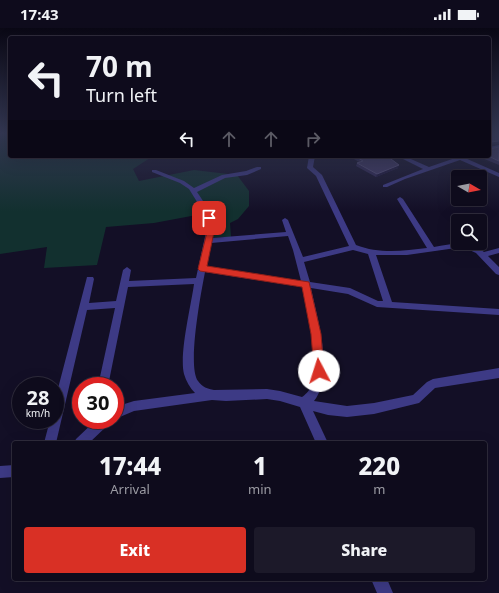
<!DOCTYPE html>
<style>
:root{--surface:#0e0b1c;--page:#1c1929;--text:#f1f3f6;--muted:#9b9ba3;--line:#2e2b3b;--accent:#d93025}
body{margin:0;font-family:"Noto Sans",sans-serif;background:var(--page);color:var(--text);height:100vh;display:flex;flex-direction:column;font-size:15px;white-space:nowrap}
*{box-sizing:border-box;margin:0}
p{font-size:13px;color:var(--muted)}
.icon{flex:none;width:22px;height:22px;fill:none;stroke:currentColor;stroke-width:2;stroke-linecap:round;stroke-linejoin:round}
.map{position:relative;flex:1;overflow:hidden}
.side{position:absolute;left:12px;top:413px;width:475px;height:140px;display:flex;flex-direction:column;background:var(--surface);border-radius:4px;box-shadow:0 4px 16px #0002,0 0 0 1px var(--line)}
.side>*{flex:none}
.hud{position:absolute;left:8px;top:8px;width:483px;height:122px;border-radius:4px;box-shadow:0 4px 16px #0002,0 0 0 1px var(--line);background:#0e0b1c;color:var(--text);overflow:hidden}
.needle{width:26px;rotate:99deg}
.tools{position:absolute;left:451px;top:142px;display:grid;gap:8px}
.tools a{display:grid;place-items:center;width:36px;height:36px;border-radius:4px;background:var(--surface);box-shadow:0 4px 16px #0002,0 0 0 1px var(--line);font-size:20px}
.speed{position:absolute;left:12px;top:349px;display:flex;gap:8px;font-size:20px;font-weight:700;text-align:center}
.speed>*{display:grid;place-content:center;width:52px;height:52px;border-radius:50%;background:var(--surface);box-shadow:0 4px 16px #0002,0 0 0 1px var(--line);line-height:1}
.speed small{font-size:10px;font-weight:400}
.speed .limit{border:6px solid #d22;background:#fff;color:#111}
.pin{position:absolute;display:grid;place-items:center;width:34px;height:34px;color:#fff;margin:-17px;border-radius:8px;box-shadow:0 2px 6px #0006}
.me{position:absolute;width:44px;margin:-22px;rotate:355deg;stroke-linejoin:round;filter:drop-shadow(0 0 3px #0008)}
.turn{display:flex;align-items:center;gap:14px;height:84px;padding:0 12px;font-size:18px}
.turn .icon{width:52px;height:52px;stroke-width:2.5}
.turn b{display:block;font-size:28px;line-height:34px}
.lanes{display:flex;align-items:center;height:38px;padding:0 12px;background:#0003;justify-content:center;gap:20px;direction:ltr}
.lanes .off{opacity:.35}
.eta{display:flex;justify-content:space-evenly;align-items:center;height:68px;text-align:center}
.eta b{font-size:24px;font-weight:800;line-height:28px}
.button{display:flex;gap:8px;margin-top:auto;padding:8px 12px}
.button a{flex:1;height:46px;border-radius:4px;background:var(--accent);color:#fff;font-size:16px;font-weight:800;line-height:46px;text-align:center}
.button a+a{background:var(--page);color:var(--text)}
.status{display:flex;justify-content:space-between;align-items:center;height:28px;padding:0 20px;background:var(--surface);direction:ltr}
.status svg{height:11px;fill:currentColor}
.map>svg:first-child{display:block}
</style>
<div class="status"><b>17:43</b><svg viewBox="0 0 49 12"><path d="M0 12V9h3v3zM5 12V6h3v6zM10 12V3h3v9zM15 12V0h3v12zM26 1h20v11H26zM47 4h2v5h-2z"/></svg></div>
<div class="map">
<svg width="499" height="565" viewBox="0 0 499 565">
<rect width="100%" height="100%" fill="#130f26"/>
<path fill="#12302f" d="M 0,105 L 10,105 L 10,128 L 153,128 L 133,141 L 139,153 L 194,142 L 237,147 L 249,163 L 249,178 L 238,191 L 230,195 L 231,209 L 205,210 L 202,186 L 154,195 L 106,199 L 97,237 L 44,240 L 47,219 L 0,226 Z"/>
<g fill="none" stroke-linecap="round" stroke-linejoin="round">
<path fill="#3d3a85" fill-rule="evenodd" d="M 499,117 L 499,121 L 489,123 L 489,119 Z
M 309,128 L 315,128 L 313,139 L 322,147 L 356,217 C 379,226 403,223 427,220 L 397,171 L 400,169 L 403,171 L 434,219 C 452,216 468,211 484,224 L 499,220 L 499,225 L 488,228 L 499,239 L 499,247 L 496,246 L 476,225 L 463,219 L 407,227 L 376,227 L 392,274 L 499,281 L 499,287 L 377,279 L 348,266 L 311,260 C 317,290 335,347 314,373 L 347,378 L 374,375 L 413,367 L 427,354 L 433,351 L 499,340 L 499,350 L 435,360 L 419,375 L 374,386 L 347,389 L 328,387 L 313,383 L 328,415 L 316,415 L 300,379 L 280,373 L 267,371 L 226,373 L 212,372 L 134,383 L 115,391 L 115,379 L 134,373 L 195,365 C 190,360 186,353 184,346 C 179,326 191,278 194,256 L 128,259 L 108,358 L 98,358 L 115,280 L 87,282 L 56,415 L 44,415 L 50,392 L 55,392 L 55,372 L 87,249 L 93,249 L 94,251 L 89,275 L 116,273 L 123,242 L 127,239 L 131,242 L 129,253 L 196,250 L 206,204 L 207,194 L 204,185 L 189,161 L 180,155 L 152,144 L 152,142 L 156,142 L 184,153 L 194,160 L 222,147 L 246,143 L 257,139 L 261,139 L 261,141 L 247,147 L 225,150 L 197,164 C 207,179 216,191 212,210 L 286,204 L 282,192 L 285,190 L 288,192 L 303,229 L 349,218 L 316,148 L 307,140 ZM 288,208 L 293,222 L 301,253 L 206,239 L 211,215 ZM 353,222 L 368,226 L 383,273 L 378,273 L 350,260 L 310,254 L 304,234 ZM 205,244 L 302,259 C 307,285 320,335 310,360 C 309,363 305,367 302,369 L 280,363 L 267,361 L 214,362 C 208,361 202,359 198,353 C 187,338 201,265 205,244 Z
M 397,128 L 404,128 L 429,139 L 461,128 L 469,128 L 465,130 L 499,145 L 499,149 L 460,132 L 405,151 L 387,159 L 383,159 L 383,157 L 423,141 Z
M 96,392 L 111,392 L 109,396 L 89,415 L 74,415 L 76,411 Z
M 14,437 L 14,449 L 0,450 L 0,438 Z
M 371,551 L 387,551 L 393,565 L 377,565 Z"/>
</g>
<path fill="#312854" d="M 499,119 L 499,137 L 482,130 L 483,128 L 489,128 L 489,123 L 490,121 Z
M 349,128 L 387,128 L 398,140 L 376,149 L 356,138 L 357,135 L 359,134 Z
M 440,128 L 452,128 L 444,130 Z"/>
<path fill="#1d163a" d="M 499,113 L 499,116 L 489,117 L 491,114 Z
M 445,128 L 452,128 L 444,130 Z
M 399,137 L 398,140 L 376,149 L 377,146 Z"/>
<path fill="#433a66" stroke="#5a527e" d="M 489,105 L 499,105 L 499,113 L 491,114 L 489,118 Z
M 499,119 L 499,133 L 488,128 L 489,128 L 489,124 L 491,123 L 490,121 Z
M 355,128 L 387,128 L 399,137 L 377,146 L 357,135 L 363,133 Z"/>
<linearGradient id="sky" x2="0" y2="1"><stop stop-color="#0a0815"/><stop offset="0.57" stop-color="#333752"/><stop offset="1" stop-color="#333752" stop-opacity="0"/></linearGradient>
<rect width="499" height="184" fill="url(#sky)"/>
<path fill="#d93025" stroke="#8d1f18" d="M 206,188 L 212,190 L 214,204 L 207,238 L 309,254 L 321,306 L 324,343 L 323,347 L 319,348 L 315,347 L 314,343 L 311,306 L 302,259 L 200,243 L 198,241 L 207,204 Z"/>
</svg>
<div class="tools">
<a><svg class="needle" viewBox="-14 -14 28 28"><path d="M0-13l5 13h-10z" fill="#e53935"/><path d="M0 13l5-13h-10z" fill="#9b9ba3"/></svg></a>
<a><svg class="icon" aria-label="search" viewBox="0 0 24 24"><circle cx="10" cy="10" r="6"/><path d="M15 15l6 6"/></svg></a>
</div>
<div class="speed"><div>28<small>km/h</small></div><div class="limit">30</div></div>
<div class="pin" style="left:209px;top:190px;background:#d93025"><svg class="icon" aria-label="arrive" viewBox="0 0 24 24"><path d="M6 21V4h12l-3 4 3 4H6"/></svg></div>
<svg class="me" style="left:319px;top:343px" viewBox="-20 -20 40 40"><circle r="19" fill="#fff"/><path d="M0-13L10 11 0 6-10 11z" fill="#d93025"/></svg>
<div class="hud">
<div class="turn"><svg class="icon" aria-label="left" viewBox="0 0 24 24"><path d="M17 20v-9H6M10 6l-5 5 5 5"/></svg><div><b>70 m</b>Turn left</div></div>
<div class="lanes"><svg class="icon" aria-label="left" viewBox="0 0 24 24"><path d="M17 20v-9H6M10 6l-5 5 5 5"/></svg><svg class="icon off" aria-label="ahead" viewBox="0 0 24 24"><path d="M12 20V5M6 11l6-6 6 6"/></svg><svg class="icon off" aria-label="ahead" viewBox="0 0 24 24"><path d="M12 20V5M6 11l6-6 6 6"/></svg><svg class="icon off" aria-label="right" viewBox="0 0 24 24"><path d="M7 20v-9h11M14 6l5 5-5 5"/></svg></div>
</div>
<section class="side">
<div class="eta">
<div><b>17:44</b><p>Arrival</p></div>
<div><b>1</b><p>min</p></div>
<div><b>220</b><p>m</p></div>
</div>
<div class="button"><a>Exit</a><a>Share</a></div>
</section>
</div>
